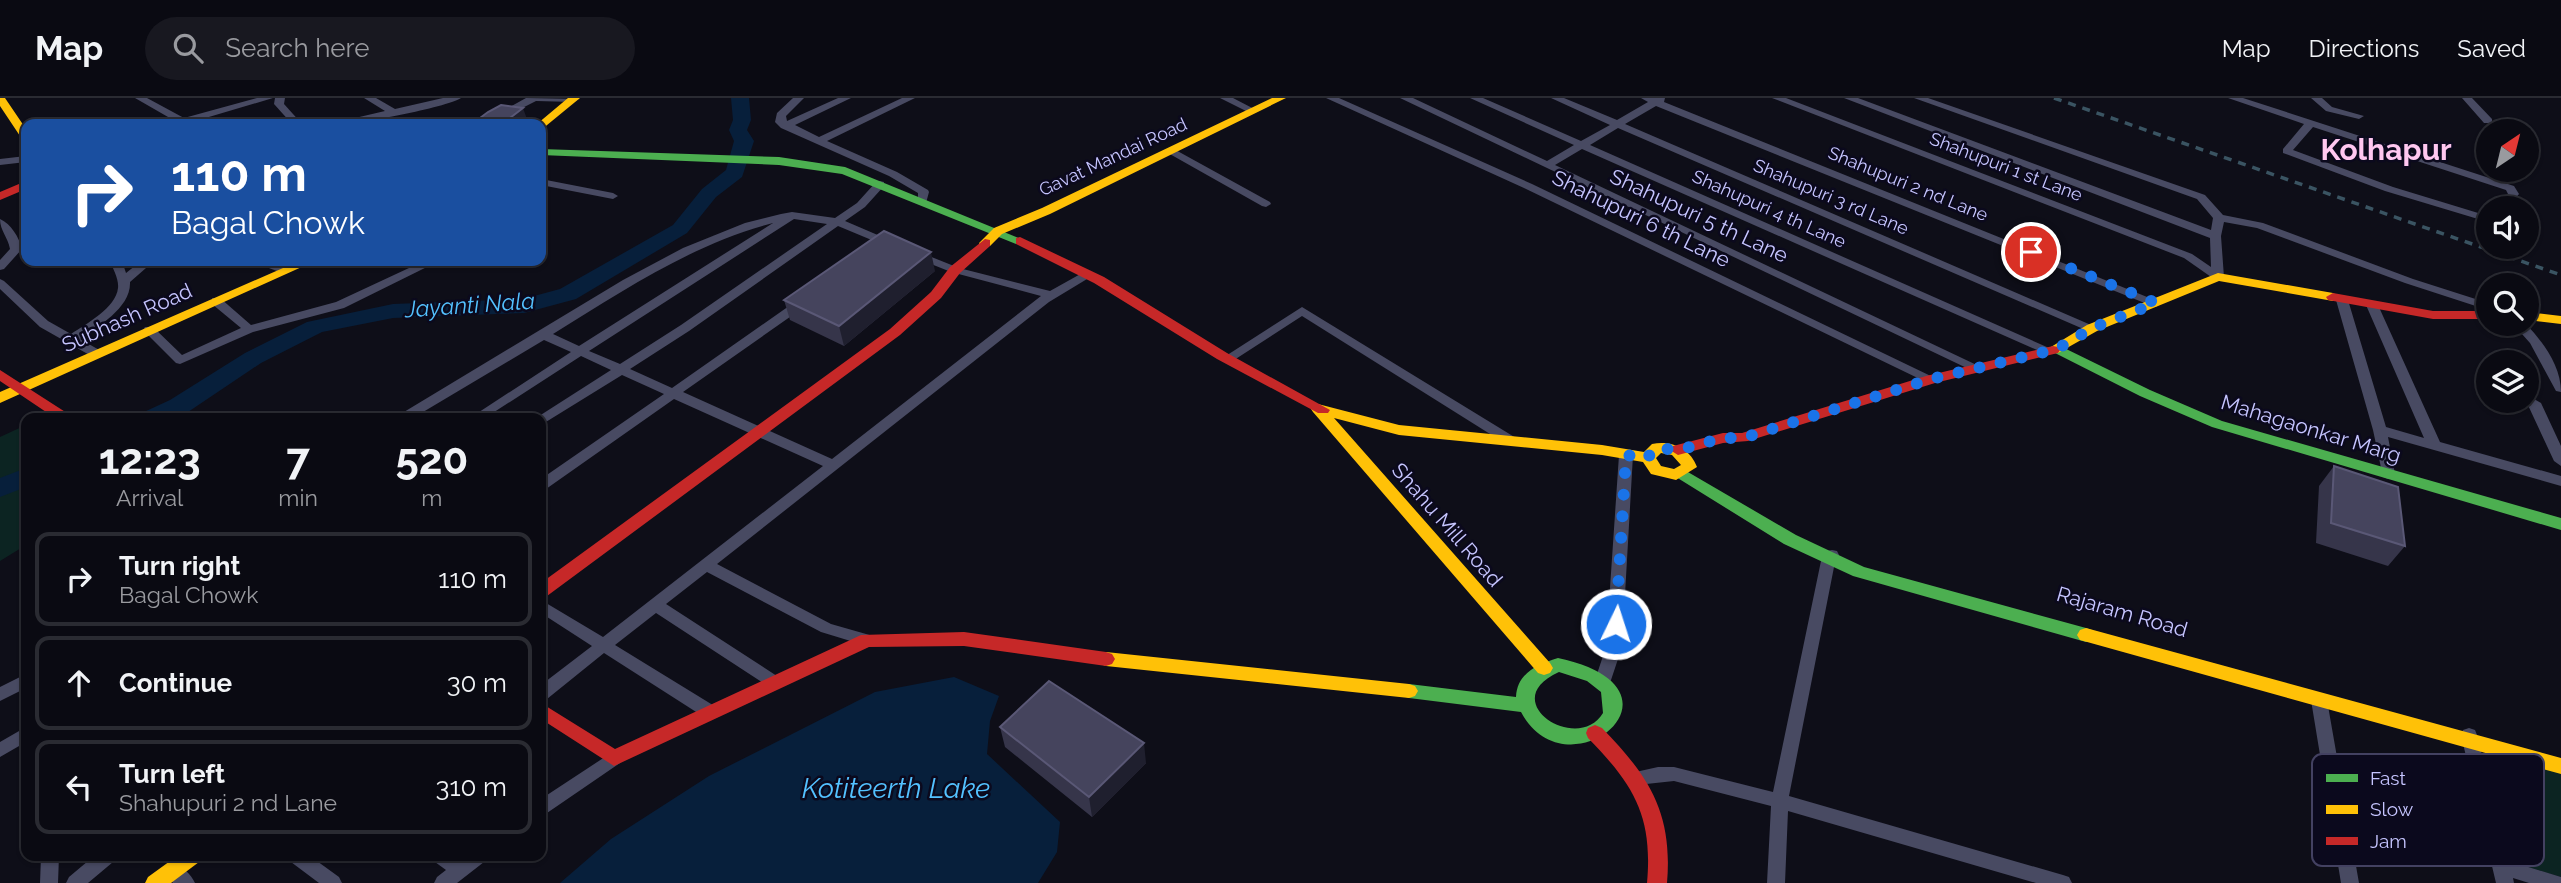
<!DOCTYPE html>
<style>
:root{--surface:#0a0a12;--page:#181820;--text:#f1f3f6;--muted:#999a9f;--line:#2a2b32}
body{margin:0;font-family:Raleway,sans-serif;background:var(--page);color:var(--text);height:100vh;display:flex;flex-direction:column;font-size:26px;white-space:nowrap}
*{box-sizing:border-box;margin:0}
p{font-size:23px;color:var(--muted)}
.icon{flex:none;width:38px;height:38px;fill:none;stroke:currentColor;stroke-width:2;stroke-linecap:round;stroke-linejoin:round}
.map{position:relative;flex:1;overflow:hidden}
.panel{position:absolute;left:21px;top:315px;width:525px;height:448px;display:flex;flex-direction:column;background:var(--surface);border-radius:14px;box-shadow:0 2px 5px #0004,0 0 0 2px var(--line)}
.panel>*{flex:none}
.top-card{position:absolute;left:21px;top:21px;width:525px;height:147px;border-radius:14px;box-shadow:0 2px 5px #0004,0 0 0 2px var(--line);background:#1a4fa0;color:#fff;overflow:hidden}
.needle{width:46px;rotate:35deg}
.tools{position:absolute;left:2476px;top:21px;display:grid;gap:14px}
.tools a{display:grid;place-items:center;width:63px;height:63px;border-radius:50%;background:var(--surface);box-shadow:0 2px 5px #0004,0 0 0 2px var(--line);font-size:35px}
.pin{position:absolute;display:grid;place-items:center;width:60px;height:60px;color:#fff;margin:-30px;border:4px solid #fff;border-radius:50%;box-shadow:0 2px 7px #0007}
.me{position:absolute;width:77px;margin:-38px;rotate:4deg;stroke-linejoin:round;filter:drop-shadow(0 0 5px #0008)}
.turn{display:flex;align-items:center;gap:24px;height:147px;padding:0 35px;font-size:32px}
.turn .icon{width:91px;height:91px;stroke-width:2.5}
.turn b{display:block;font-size:49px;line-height:60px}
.eta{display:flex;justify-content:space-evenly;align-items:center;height:119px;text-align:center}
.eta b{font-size:42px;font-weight:700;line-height:49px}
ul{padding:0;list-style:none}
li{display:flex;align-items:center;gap:21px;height:94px;margin:0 14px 10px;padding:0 21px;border:4px solid var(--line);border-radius:14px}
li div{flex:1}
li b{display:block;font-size:26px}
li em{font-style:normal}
header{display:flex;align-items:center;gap:42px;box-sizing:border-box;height:98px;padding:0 35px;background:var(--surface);border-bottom:2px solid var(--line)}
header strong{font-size:33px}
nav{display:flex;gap:38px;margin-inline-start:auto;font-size:24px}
.search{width:490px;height:63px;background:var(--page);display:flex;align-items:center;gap:18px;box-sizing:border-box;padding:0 24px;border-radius:38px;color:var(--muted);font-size:26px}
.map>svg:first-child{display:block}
</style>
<header>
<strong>Map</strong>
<div class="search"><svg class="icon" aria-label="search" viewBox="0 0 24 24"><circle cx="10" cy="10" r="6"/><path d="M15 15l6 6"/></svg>Search here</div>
<nav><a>Map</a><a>Directions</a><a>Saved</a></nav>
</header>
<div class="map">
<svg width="2561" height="785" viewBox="0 0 2561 785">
<rect width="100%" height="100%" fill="#0e0e18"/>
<path fill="#0c2422" d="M 26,327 L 26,447 L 0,463 L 0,339 Z
M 2482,649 L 2561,670 L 2561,779 L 2511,764 Z"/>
<path fill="#071f3b" d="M 954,579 L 999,598 L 990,623 L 987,656 L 1060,724 L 1057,754 L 1038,785 L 560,785 L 611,741 L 709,678 L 875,594 Z"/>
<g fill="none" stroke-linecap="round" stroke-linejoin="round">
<path fill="#071f3b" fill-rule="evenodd" d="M 731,0 L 749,0 L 751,22 L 747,32 L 754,43 L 742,79 L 716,99 L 687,135 L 576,201 L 524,215 L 393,220 L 322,234 L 261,265 L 188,314 L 173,320 L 141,320 L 144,314 L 170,302 L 245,255 L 307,224 L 393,206 L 523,201 L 560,191 L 673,127 L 702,91 L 726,72 L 734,43 L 729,32 L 733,22 Z
M 26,370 L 26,389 L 0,399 L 0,380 Z"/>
<path fill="#484a62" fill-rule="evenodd" d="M 135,0 L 147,0 L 184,20 L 257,0 L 273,0 L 192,24 L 193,26 L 169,26 L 175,23 Z
M 275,0 L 285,0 L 284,6 L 302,26 L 292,26 L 274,6 Z
M 364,0 L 376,0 L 395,11 L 443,0 L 461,0 C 445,10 358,26 337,26 L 338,24 L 385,13 Z
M 526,0 L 579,1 L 574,4 L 536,3 L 491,26 L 479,26 Z
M 793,0 L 804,0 L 786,18 L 787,23 L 838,0 L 851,0 L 795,27 L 819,39 L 902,0 L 915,0 L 827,43 L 897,74 L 928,92 L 929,94 L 926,105 L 918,105 L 918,95 L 889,78 L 781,30 L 775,24 L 777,15 Z
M 1220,0 L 1233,0 L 1258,13 L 1250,15 Z
M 1326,0 L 1339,0 L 1532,86 L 1937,281 L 1936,284 L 1926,284 L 1524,90 Z
M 1400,0 L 1413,0 L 1547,63 L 1574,47 L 1470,0 L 1483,0 L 1581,43 L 1610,27 L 1551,0 L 1564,0 L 1617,22 L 1648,4 L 1641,0 L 1665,0 L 1664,4 L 2162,205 L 2156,209 L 2152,208 L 1656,8 L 1625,26 L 2098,230 L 2092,234 L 2088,233 L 1618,30 L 1590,47 L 2056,253 L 2054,256 L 2046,256 L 1582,51 L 1555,67 L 1983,270 L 1981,273 L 1973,273 Z
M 1772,0 L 1786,0 L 2192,156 L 2211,169 L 2210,140 L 1844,0 L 1858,0 L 2211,132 L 2213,120 L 2197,101 L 1914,0 L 1928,0 L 2205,97 L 2223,117 L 2263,125 L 2413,181 L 2488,205 L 2488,212 L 2405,185 L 2257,130 L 2224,124 L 2221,138 L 2224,179 L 2222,181 L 2214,181 L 2184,160 Z
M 2228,0 L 2243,0 L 2514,88 L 2519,96 L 2507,110 L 2496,110 L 2508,96 L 2506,92 L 2313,29 L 2293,52 L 2393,89 L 2488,118 L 2488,124 L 2385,93 L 2283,55 L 2283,51 L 2304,26 Z
M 2311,0 L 2322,0 L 2332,9 L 2364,18 L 2359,21 L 2326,13 Z
M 2462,0 L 2472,0 L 2492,21 L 2492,25 L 2484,25 Z
M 1172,50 L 1270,104 L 1271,106 L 1266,109 L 1262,108 L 1168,55 L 1167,53 Z
M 26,58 L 26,64 L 0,67 L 0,61 Z
M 541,81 L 613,95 L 618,98 L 613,101 L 541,87 Z
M 880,83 L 884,84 L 884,88 L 865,109 L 845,123 L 894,144 L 894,148 L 886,148 L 838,128 L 689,233 L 630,271 L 672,290 L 799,201 L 807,201 L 809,204 L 807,207 L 683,294 L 832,361 L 1041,198 L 951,174 L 911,158 L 911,154 L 919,154 L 959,170 L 1050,193 L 1084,174 L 1092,174 L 1092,178 L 1049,204 L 717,466 L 831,526 L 873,538 L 875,542 L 873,546 L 867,548 L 821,534 L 707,474 L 666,506 L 780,580 L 782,584 L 780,588 L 774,590 L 768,588 L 656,515 L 615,547 L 716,609 L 718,614 L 716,619 L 710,621 L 704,619 L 604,555 L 547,601 L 541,602 L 541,587 L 592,548 L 541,515 L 541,502 L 603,539 L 823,368 L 674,301 L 546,391 L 541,393 L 541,381 L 664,296 L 622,277 L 541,327 L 541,320 L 536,320 L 611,272 L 581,258 L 485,320 L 470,320 L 571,254 L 544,242 L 413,320 L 398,320 L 399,317 L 623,182 L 683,150 L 745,125 L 781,116 L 792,114 L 835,120 L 857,105 L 876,84 ZM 794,121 L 827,126 L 681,227 L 620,266 L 589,253 ZM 773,125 L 579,248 L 553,236 C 623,193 692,146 773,125 Z
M 0,121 C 11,126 19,139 22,151 L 4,171 L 0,172 L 0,162 L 10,151 C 8,139 0,133 0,121 Z
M 110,163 L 122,163 L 126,175 L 141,163 L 154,163 L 130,184 C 131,210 98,228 80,241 L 101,253 L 103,256 L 101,259 L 93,259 L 40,229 L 0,191 L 0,181 L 4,183 L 48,223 L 71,236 C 86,226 116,210 118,190 C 119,181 113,171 110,163 Z
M 250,163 L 266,163 L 291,173 L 285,176 Z
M 424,163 L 439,163 L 344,210 L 253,234 L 180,266 L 176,265 L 143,232 L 145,229 L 153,229 L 182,257 L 241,230 L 212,206 L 212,200 L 220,200 L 251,227 L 336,204 Z
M 2342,198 L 2348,202 L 2386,329 L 2424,340 L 2366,207 L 2372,203 L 2378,207 L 2440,344 L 2561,378 L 2561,388 L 2388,339 L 2395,376 L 2388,381 L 2383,379 L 2373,332 L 2336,202 Z
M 1302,209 L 1516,340 L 1518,343 L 1511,347 L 1506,346 L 1302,218 L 1231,264 L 1223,264 L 1221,261 Z
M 2513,226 L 2526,226 C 2543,244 2561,268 2561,294 L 2556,293 L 2530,245 Z
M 2534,301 L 2541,305 L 2561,348 L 2561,368 L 2554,363 L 2527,305 Z
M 1626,352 L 1633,357 L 1622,549 L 1611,582 L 1609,586 L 1603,588 L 1597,586 L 1595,582 L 1606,549 L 1619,357 Z
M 1832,452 L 1837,453 L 1839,457 L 1835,464 L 1789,698 L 2063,777 L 2069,779 L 2072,785 L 2036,785 L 1788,713 L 1785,785 L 1767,785 L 1771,708 L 1674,683 L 1637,687 L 1631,685 L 1628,680 L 1631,675 L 1658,669 L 1674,669 L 1773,694 L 1821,463 L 1827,453 Z
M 26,576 L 26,590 L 0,603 L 0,589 Z
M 2319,596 L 2325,597 L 2327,602 L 2359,785 L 2341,785 L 2311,602 L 2313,597 Z
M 26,629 L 26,644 L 0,659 L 0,644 Z
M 2469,630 L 2475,632 L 2477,637 L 2509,763 L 2561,779 L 2561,785 L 2529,785 L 2513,780 L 2514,785 L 2496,785 L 2461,637 L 2463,632 Z
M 614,653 L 620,655 L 622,660 L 620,665 L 547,715 L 541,717 L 541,701 Z
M 41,758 L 59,758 L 58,785 L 40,785 Z
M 94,758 L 116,758 L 113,764 L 88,785 L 66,785 L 69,779 Z
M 288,758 L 310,758 L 339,779 L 342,785 L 319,785 L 291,764 Z
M 432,758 L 455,758 L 460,761 L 465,758 L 487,758 L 484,764 L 457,785 L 434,785 L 437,779 L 446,772 L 435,764 Z
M 173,765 C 182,768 191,776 195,785 L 173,785 L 164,773 L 167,767 Z"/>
<path fill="#4caf50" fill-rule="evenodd" d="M 541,51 L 779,59 L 845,69 L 1026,143 L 1024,146 L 1016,146 L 842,76 L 779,67 L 541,57 Z
M 2058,247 L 2150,292 L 2222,323 L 2561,420 L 2561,432 L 2212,329 L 2140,298 L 2053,254 L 2051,251 L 2053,248 Z
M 1681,370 L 1796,437 L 1864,469 L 2086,530 L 2092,532 L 2095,537 L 2092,542 L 2086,544 L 1853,478 L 1784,446 L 1676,379 L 1673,375 L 1676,371 Z
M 1558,560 C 1702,591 1567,700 1521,614 L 1409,600 L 1403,598 L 1400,593 L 1403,588 L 1409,586 L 1516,599 C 1517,575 1538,566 1558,560 ZM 1559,574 L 1587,583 L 1601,594 L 1603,615 C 1578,657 1494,603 1559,574 Z"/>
<path fill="#ffc107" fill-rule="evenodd" d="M 0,0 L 5,0 L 26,31 L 26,42 L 22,41 L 0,8 Z
M 568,0 L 580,0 L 541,32 L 541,26 L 537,26 Z
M 1272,0 L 1286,0 L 1050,116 L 1002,136 L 990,148 L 980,148 L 979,145 L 994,130 L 1042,110 Z
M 299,163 L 315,163 L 0,305 L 0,294 Z
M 2218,175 L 2333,195 L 2340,199 L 2333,203 L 2219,183 L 2097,233 L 2058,255 L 2048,255 L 2046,252 L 2087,227 Z
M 2527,214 L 2561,218 L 2561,226 L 2527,222 Z
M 1318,306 L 1399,327 L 1602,347 L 1644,354 L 1652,346 C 1671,342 1690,350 1697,369 L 1676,382 L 1651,376 L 1643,364 L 1602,357 L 1399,337 L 1334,320 L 1550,565 L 1553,570 L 1550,575 L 1544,577 L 1538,575 L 1313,314 L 1311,311 ZM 1661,355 L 1672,357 L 1681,367 L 1674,371 L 1661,368 L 1656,360 Z
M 2086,530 L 2561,660 L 2561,676 L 2080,542 L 2077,537 L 2080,532 Z
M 1106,554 L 1409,586 L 1415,588 L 1418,593 L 1415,598 L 1409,600 L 1106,568 L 1100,566 L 1097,561 L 1100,556 Z
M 177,758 L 202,758 L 199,764 L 171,785 L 145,785 L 148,779 Z"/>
<path fill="#c62828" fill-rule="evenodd" d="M 26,83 L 26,91 L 0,102 L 0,94 Z
M 1020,139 L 1104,179 L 1227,255 L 1330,312 L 1328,315 L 1318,315 L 1217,261 L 1094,185 L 1016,146 L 1016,140 Z
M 985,141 L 990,142 L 990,148 L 960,175 L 941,200 L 900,237 L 547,498 L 541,500 L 541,485 L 890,231 L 931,194 L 950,169 Z
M 2333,195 L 2433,213 L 2488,213 L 2488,221 L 2433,221 L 2328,202 L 2326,199 Z
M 2053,248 L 2058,249 L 2060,252 L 2058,255 L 1935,285 L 1748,343 L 1723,345 L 1678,357 L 1670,352 L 1673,348 L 1723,335 L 1742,335 L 1926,278 Z
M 0,272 L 70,317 L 72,320 L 55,320 L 0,283 Z
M 964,534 L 1106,554 L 1112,556 L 1115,561 L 1112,566 L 1106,568 L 964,548 L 869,549 L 614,668 L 541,621 L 541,605 L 615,651 L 861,537 Z
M 1595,627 L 1602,630 C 1649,678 1673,715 1667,785 L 1647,785 C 1653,718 1634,687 1588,640 L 1586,635 L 1588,630 Z"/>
<path stroke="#3a5462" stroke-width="3.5" stroke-dasharray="8 7" stroke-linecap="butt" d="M 2054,0 L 2561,177"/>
</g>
<path fill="#36354a" d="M 935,173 L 844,248 L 790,222 L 784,202 Z
M 2334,368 L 2405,448 L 2388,468 L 2316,445 L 2319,388 Z
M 1000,629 L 1146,665 L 1092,719 L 1005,649 Z"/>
<path fill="#1f1f2e" d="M 523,10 L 528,24 L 525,26 L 502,26 Z
M 931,154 L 935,173 L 844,248 L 839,228 Z
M 1144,645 L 1146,665 L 1092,719 L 1089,699 Z"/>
<path fill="#45445d" stroke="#5a5876" stroke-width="2" d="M 501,7 L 523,10 L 502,26 L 472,26 L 488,14 Z
M 884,133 L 931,154 L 839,228 L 784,202 Z
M 2334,368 L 2398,389 L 2405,448 L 2331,425 Z
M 1049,583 L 1144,645 L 1089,699 L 1000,629 Z"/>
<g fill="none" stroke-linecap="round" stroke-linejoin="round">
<path stroke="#1a73e8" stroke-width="12" stroke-dasharray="0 21.6" d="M 1616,526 L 1626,357 L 1648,360 L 1651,354 L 1657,350 L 1678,352 L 1723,340 L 1743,340 L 1931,281 L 2057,251 L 2092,230 L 2156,205 L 2031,154"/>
</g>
<g text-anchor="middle" stroke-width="5" stroke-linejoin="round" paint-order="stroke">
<g font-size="18" fill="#c6c5ff" stroke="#0b091d">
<text transform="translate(1113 59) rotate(-25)" y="6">Gavat Mandai Road</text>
<text transform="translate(2006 69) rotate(21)" y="6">Shahupuri 1 st Lane</text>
<text transform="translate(1908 86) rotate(22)" y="6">Shahupuri 2 nd Lane</text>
<text transform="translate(1831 99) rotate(23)" y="6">Shahupuri 3 rd Lane</text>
<text transform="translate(1769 111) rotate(24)" y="6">Shahupuri 4 th Lane</text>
</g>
<g font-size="21" fill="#c6c5ff" stroke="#0b091d">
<text transform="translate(1699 118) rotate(25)" y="7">Shahupuri 5 th Lane</text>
<text transform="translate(1641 121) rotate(26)" y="7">Shahupuri 6 th Lane</text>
<text transform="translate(127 220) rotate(-24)" y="7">Subhash Road</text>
<text transform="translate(2311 331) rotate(17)" y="7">Mahagaonkar Marg</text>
<text transform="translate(1447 427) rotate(49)" y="7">Shahu Mill Road</text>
<text transform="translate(2122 514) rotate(16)" y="7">Rajaram Road</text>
</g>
<g font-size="23" font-style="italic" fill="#53c1ff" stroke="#0b091d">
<text transform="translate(470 207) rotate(-4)" y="8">Jayanti Nala</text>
</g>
<g font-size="28" font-style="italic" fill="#53c1ff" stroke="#0b091d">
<text x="896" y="700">Kotiteerth Lake</text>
</g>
<g font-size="30" font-weight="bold" fill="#ffc7f0" stroke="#0b091d">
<text x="2386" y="62">Kolhapur</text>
</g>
</g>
<rect x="2312" y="656" width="232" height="112" rx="10" fill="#0b091d" stroke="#434161" stroke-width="2"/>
<rect x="2326" y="676" width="32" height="8" fill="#4caf50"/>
<rect x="2326" y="707" width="32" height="9" fill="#ffc107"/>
<rect x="2326" y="739" width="32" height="8" fill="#c62828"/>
<g font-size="19" fill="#c6c5ff">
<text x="2370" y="687">Fast</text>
<text x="2370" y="718">Slow</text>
<text x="2370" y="750">Jam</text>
</g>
</svg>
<div class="tools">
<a><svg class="needle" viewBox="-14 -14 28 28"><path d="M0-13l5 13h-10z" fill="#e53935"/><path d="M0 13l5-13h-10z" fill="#999a9f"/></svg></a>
<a><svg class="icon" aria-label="sound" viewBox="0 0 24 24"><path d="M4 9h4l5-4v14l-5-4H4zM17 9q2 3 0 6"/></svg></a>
<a><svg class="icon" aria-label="search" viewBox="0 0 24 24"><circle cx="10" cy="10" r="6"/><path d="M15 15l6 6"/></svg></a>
<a><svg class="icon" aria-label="layers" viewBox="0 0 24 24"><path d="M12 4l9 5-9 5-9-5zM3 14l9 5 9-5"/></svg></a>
</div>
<div class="pin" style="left:2031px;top:154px;background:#d93025"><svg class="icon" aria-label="arrive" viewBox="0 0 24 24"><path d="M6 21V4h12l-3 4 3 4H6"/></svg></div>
<svg class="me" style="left:1616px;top:526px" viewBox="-20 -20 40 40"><circle r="17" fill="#1a73e8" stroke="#fff" stroke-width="3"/><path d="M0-11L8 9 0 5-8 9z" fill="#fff"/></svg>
<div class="top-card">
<div class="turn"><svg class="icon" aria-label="right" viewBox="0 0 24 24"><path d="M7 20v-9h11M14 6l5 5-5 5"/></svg><div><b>110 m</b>Bagal Chowk</div></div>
</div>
<section class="panel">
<div class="eta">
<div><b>12:23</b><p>Arrival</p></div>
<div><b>7</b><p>min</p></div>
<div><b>520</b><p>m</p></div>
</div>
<ul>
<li><svg class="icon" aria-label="right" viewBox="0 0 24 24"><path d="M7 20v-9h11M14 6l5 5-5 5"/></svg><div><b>Turn right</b><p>Bagal Chowk</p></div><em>110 m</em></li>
<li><svg class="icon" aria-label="ahead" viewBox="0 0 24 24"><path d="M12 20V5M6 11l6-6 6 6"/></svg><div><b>Continue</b></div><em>30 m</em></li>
<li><svg class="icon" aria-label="left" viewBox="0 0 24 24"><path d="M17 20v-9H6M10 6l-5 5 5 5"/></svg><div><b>Turn left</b><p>Shahupuri 2 nd Lane</p></div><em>310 m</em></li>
</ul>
</section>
</div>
